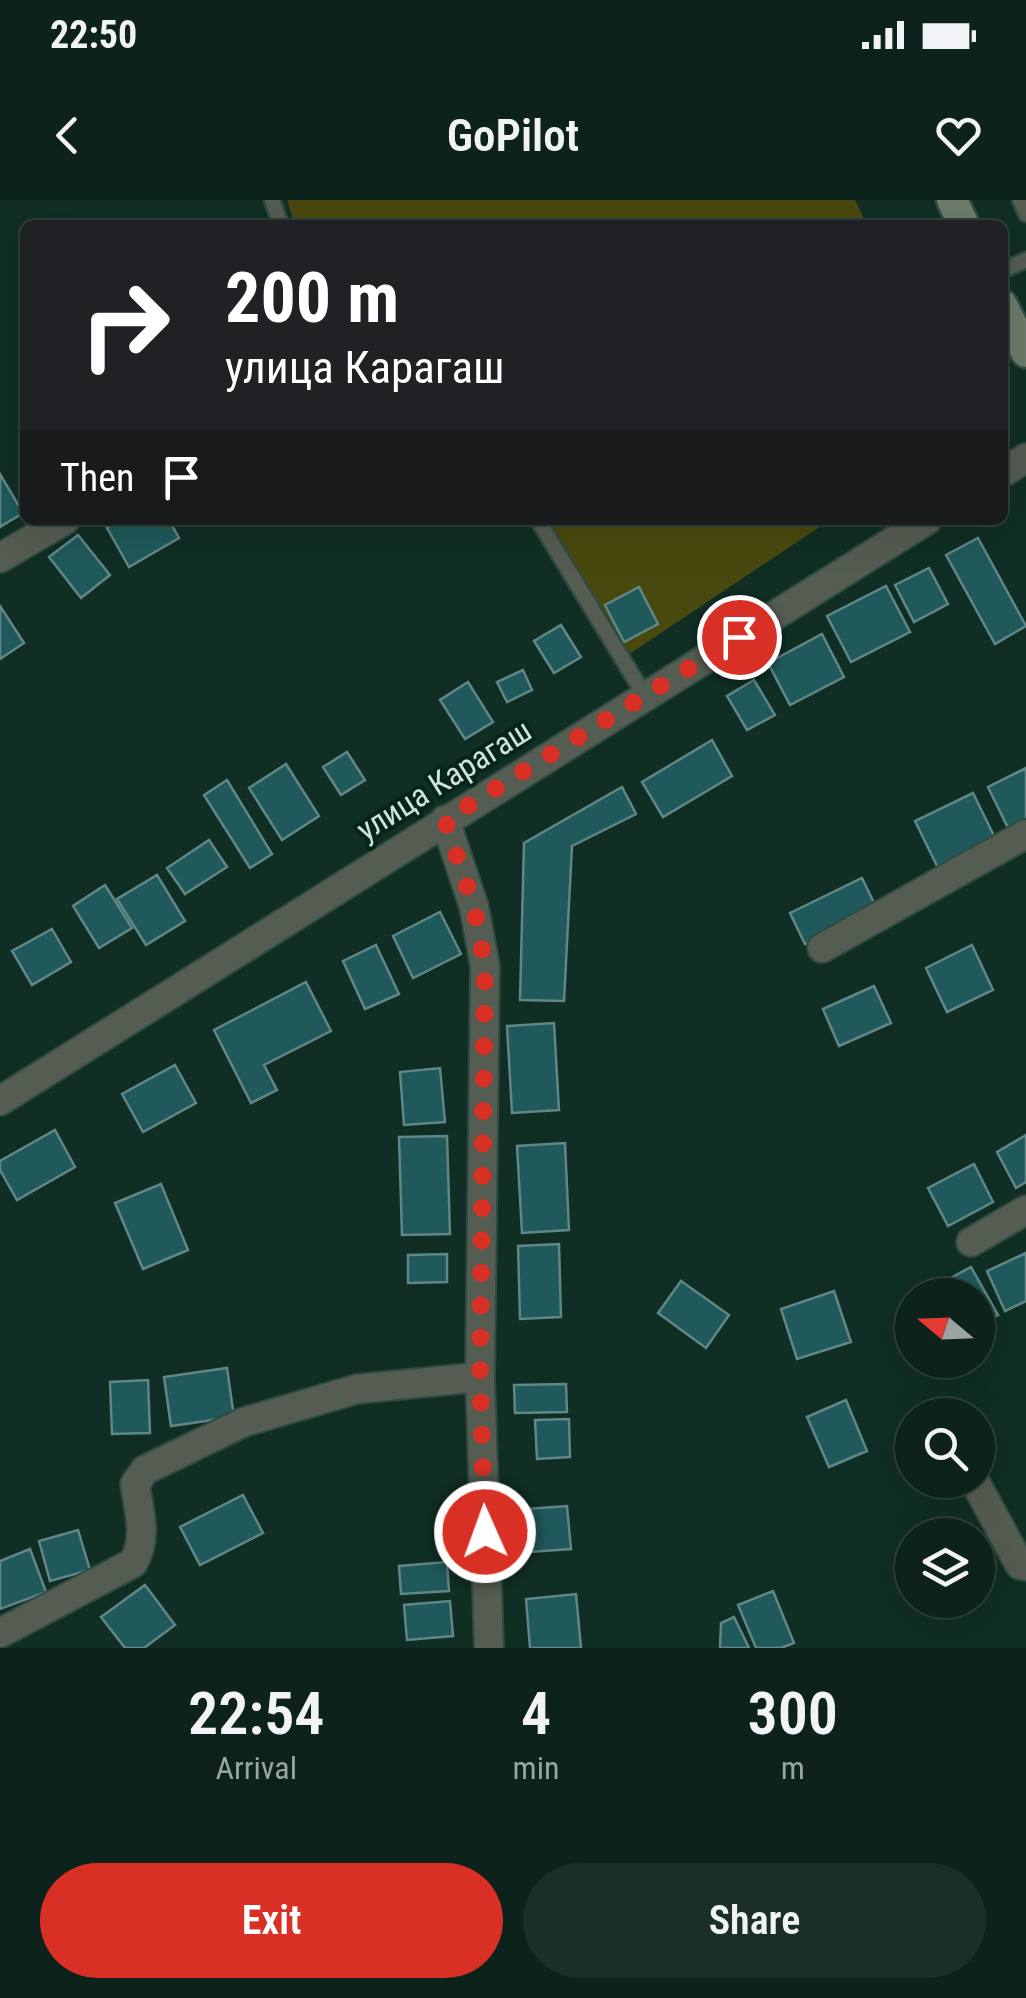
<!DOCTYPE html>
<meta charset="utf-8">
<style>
:root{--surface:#0c221b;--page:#1a2f28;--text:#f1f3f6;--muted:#9aa4a3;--line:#2c3f3a;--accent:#d93025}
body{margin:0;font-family:"Roboto Condensed",sans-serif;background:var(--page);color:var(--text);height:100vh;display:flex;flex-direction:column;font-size:38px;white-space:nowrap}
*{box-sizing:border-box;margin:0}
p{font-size:32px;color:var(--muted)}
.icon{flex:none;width:55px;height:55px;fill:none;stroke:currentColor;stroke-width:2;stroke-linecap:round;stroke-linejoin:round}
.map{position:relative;height:1448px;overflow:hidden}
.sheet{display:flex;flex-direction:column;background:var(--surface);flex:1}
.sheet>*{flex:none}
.guide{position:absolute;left:20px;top:20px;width:988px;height:305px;border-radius:15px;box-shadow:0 10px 40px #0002,0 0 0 2px var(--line);background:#202124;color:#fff;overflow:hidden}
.needle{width:65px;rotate:289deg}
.controls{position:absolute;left:895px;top:1078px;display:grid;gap:20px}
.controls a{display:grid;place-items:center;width:100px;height:100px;border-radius:50%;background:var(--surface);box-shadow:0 10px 40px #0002,0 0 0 2px var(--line);font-size:50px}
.pin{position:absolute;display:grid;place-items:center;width:85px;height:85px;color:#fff;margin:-42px;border:5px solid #fff;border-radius:50%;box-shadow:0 2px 10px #0007}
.me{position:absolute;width:110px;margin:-55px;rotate:358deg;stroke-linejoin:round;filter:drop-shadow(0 0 8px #0008)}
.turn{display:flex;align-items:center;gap:35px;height:210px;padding:0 40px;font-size:45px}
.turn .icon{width:130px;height:130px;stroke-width:2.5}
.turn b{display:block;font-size:70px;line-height:85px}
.then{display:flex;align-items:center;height:95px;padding:0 40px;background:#0003;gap:20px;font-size:38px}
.eta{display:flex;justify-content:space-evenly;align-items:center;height:170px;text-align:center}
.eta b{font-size:60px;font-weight:600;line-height:70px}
.primary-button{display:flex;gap:20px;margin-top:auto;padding:20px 40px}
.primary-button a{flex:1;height:115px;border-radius:60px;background:var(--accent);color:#fff;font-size:40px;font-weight:600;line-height:115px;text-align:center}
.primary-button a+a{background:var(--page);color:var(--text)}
.status{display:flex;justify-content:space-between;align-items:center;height:70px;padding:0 50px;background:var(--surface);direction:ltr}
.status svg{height:28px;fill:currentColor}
header{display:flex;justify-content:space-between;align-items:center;height:130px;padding:0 40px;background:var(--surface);font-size:45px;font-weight:600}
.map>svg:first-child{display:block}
</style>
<div class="status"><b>22:50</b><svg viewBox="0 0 49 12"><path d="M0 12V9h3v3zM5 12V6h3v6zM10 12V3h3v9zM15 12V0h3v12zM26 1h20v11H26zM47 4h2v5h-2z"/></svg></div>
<header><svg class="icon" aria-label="back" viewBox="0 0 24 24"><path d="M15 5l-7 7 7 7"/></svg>GoPilot<svg class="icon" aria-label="heart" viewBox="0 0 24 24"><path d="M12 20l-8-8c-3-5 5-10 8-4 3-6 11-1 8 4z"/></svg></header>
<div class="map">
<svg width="1026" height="1448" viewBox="0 0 1026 1448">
<rect width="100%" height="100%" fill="#102e24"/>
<path fill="#49490f" d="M 287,0 L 855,0 L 867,25 L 295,25 Z
M 548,320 L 830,320 L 628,455 Z"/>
<path fill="#20595b" stroke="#608686" stroke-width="2.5" d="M 0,274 L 23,313 L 0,327 Z
M 120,320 L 169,320 L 179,338 L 129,367 L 107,328 Z
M 78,335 L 110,375 L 81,398 L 49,357 Z
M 978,338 L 1026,426 L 995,444 L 946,355 Z
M 929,368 L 948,404 L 914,422 L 895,385 Z
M 886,386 L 910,432 L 851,462 L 827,416 Z
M 639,387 L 658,424 L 624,442 L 605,405 Z
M 0,406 L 24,443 L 0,459 Z
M 561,425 L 581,457 L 554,473 L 534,441 Z
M 822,434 L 844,477 L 790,505 L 768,463 Z
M 523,470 L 532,490 L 507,502 L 497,482 Z
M 754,480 L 775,515 L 747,530 L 727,496 Z
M 468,482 L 493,522 L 465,539 L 440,500 Z
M 712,540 L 732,576 L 663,617 L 642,582 Z
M 347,552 L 365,580 L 341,595 L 323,567 Z
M 286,564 L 319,616 L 282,640 L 249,588 Z
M 1026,568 L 1026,627 L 1011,634 L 988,587 Z
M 227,580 L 272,654 L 250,668 L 204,595 Z
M 622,587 L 636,614 L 572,646 L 564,801 L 520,800 L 524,643 Z
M 973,593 L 996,640 L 938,668 L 915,621 Z
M 209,640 L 227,667 L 185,694 L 167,668 Z
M 157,675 L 185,721 L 146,745 L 117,699 Z
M 862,678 L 877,709 L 805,744 L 790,713 Z
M 105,685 L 132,728 L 99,748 L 73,706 Z
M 440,712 L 461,754 L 413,778 L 393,736 Z
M 52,729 L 71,762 L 32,785 L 12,751 Z
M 376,745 L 399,794 L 365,809 L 343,761 Z
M 972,745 L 993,790 L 947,812 L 926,768 Z
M 306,782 L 331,831 L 264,865 L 277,890 L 251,903 L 214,830 Z
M 874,786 L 891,823 L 839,846 L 823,809 Z
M 554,823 L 559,910 L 512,913 L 507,826 Z
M 175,865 L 196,903 L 143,932 L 122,894 Z
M 440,868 L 445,922 L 404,925 L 400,872 Z
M 55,930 L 75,967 L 17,1000 L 0,970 L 0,961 Z
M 1026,935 L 1026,982 L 1016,988 L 997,952 Z
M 447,936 L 450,1034 L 402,1035 L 399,937 Z
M 565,943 L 569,1030 L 522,1033 L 517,946 Z
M 974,964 L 993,1002 L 948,1026 L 928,988 Z
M 161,984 L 188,1050 L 143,1069 L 115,1003 Z
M 559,1044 L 561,1117 L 520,1119 L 518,1046 Z
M 1026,1053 L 1026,1101 L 1005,1111 L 987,1071 Z
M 447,1054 L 447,1082 L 408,1083 L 408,1055 Z
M 971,1067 L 998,1115 L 978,1126 L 978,1095 L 919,1095 Z
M 681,1081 L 729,1115 L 706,1148 L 658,1113 Z
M 834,1091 L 851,1142 L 797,1159 L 781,1109 Z
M 227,1168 L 234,1217 L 171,1226 L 164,1177 Z
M 148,1180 L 150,1233 L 112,1234 L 110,1182 Z
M 566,1184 L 567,1212 L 515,1213 L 514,1185 Z
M 846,1200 L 867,1251 L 829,1267 L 807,1217 Z
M 569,1219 L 570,1257 L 537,1259 L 535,1220 Z
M 243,1295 L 263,1333 L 200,1365 L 180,1327 Z
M 567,1306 L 571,1349 L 530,1352 L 527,1309 Z
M 78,1330 L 90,1370 L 50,1381 L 39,1341 Z
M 30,1349 L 46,1392 L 0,1409 L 0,1361 Z
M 447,1362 L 449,1391 L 401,1394 L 399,1366 Z
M 145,1385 L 175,1425 L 144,1448 L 125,1448 L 101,1417 Z
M 773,1391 L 794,1443 L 781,1448 L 756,1448 L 738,1405 Z
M 576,1394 L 581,1448 L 530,1448 L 526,1399 Z
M 450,1401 L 453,1436 L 407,1440 L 404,1405 Z
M 734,1417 L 749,1448 L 720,1448 L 721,1423 Z"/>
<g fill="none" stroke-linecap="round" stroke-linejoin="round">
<g stroke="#2f4b41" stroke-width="19">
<path id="lane" d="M 272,0 L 281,25
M 1020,0 L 1026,14
M 1002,71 L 1026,60
M 538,320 L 645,496"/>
</g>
<g stroke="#2f4b41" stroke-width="32">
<path id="street" d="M 1002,273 L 1026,258
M 0,358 L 65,320
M 445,620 L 474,707 L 485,766 L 480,1177 L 489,1448
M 822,748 L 1026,634
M 0,901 L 927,320
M 971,1042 L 1026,1010
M 974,1280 L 1020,1365 L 1026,1366
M 0,1433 L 133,1363 C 148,1338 139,1312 135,1284 L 145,1270 L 244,1222 L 357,1189 L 480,1177"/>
</g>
<g stroke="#2f4b41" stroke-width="35">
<path id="secondary" d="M 952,0 L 964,25
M 1002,105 L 1026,152"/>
</g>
<use href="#lane" stroke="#555c52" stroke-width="14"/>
<use href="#street" stroke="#555c52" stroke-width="28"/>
<use href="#secondary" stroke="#6e7a6a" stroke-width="30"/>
</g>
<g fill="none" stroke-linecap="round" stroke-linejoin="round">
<path stroke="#d93025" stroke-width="18" stroke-dasharray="0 32.4" d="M 485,1332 L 480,1177 L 485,766 L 474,707 L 445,620 L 739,437"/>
</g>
<g text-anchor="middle" stroke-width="8" stroke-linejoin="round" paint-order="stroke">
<g font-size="32" fill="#d1e3db" stroke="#05241a">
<text transform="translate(444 580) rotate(-32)" y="11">улица Карагаш</text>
</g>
</g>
</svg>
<div class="controls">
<a><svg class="needle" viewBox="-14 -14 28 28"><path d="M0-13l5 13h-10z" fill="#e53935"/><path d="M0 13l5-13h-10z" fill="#9aa4a3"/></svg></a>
<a><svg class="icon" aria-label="search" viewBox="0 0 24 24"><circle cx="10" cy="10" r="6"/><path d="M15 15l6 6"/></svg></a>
<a><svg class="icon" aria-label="layers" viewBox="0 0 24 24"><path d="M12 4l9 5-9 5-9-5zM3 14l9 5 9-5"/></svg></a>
</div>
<div class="pin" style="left:739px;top:437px;background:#d93025"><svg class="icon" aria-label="arrive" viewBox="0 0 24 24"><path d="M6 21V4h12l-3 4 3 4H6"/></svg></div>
<svg class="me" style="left:485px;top:1332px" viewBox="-20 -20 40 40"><circle r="17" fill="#d93025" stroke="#fff" stroke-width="3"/><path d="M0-11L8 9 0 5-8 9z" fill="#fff"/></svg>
<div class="guide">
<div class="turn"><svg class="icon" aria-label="right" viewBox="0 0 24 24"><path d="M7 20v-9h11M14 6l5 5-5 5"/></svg><div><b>200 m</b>улица Карагаш</div></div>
<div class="then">Then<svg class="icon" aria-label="arrive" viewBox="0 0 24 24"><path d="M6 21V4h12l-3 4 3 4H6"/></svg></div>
</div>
</div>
<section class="sheet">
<div class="eta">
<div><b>22:54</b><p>Arrival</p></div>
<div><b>4</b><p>min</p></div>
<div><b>300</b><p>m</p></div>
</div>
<div class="primary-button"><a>Exit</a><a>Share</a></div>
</section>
